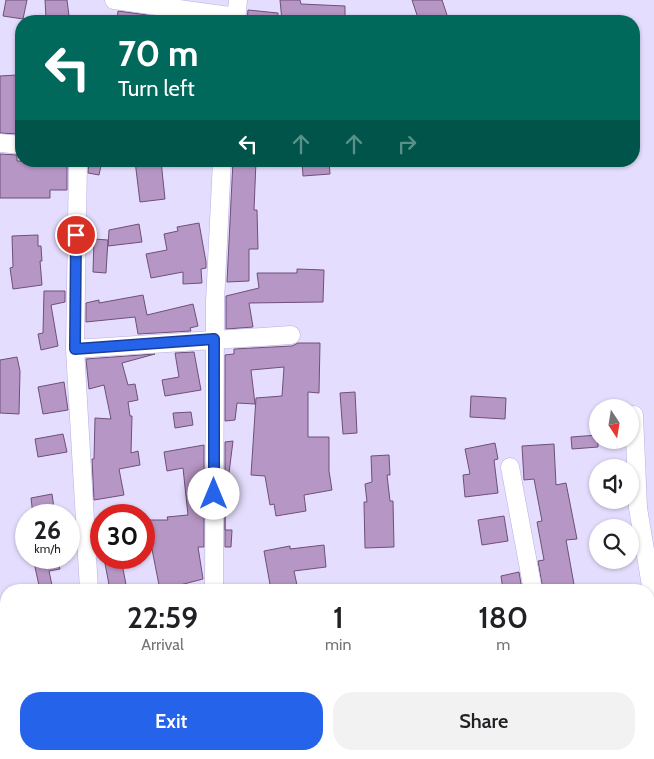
<!DOCTYPE html>
<style>
:root{--surface:#fff;--page:#f2f2f2;--text:#202124;--muted:#757577;--accent:#2563eb}
body{margin:0;font-family:Cabin,sans-serif;background:var(--page);color:var(--text);height:100vh;display:flex;flex-direction:column;font-size:19px;white-space:nowrap}
*{box-sizing:border-box;margin:0}
p{font-size:16px;color:var(--muted)}
.icon{flex:none;width:28px;height:28px;fill:none;stroke:currentColor;stroke-width:2;stroke-linecap:round;stroke-linejoin:round}
.map{position:relative;flex:1;overflow:hidden}
.sheet{position:absolute;left:0px;top:584px;width:655px;height:176px;display:flex;flex-direction:column;background:var(--surface);border-radius:20px 20px 0 0;box-shadow:0 1px 4px #0004}
.sheet>*{flex:none}
.guide{position:absolute;left:15px;top:15px;width:625px;height:152px;border-radius:20px;box-shadow:0 1px 4px #0004;background:#00695c;color:#fff;overflow:hidden}
.needle{width:32px;rotate:168deg}
.tools{position:absolute;left:589px;top:399px;display:grid;gap:10px}
.tools a{display:grid;place-items:center;width:50px;height:50px;border-radius:50%;background:var(--surface);box-shadow:0 1px 4px #0004;font-size:25px}
.speed{position:absolute;left:15px;top:504px;display:flex;gap:10px;font-size:25px;font-weight:700;text-align:center}
.speed>*{display:grid;place-content:center;width:65px;height:65px;border-radius:50%;background:var(--surface);box-shadow:0 1px 4px #0004;line-height:1}
.speed small{font-size:12px;font-weight:400}
.speed .limit{border:8px solid #d22;background:#fff;color:#111}
.pin{position:absolute;display:grid;place-items:center;width:42px;height:42px;color:#fff;margin:-21px;border:2px solid #fff;border-radius:50%;box-shadow:0 1px 5px #0007}
.me{position:absolute;width:55px;margin:-28px;rotate:0deg;stroke-linejoin:round;filter:drop-shadow(0 0 4px #0008)}
.turn{display:flex;align-items:center;gap:18px;height:105px;padding:0 20px;font-size:22px}
.turn .icon{width:65px;height:65px;stroke-width:2.5}
.turn b{display:block;font-size:35px;line-height:42px}
.lanes{display:flex;align-items:center;height:48px;padding:0 20px;background:#0003;justify-content:center;gap:25px;direction:ltr}
.lanes .off{opacity:.35}
.eta{display:flex;justify-content:space-evenly;align-items:center;height:85px;text-align:center}
.eta b{font-size:30px;font-weight:600;line-height:35px}
.action{display:flex;gap:10px;margin-top:auto;padding:10px 20px}
.action a{flex:1;height:58px;border-radius:20px;background:var(--accent);color:#fff;font-size:20px;font-weight:600;line-height:58px;text-align:center}
.action a+a{background:var(--page);color:var(--text)}
.map>svg:first-child{display:block}
</style>
<div class="map">
<svg width="654" height="759" viewBox="0 0 654 759">
<rect width="100%" height="100%" fill="#e4ddfd"/>
<path fill="#b696c4" stroke="#6e507a" d="M 6,0 L 27,0 L 23,19 L 3,16 Z
M 45,0 L 67,0 L 69,16 L 46,18 Z
M 280,0 L 300,0 L 301,4 L 345,6 L 345,21 L 315,21 L 315,18 L 282,21 Z
M 412,0 L 442,0 L 449,21 L 419,21 Z
M 248,10 L 278,13 L 278,21 L 247,21 Z
M 118,11 L 176,19 L 176,21 L 117,21 Z
M 17,75 L 19,95 L 21,95 L 19,134 L 0,133 L 0,76 Z
M 0,154 L 17,155 L 17,161 L 67,161 L 67,190 L 50,190 L 50,198 L 0,198 Z
M 89,161 L 102,161 L 99,175 L 88,173 Z
M 135,161 L 161,161 L 165,199 L 140,202 Z
M 233,161 L 256,161 L 254,210 L 257,210 L 258,249 L 249,249 L 249,281 L 227,282 Z
M 302,161 L 329,161 L 330,174 L 303,176 Z
M 199,223 L 206,262 L 206,268 L 201,269 L 202,283 L 183,284 L 183,272 L 151,278 L 146,254 L 167,250 L 164,234 L 178,231 L 177,227 Z
M 139,224 L 142,242 L 108,246 L 109,230 Z
M 38,235 L 38,246 L 41,246 L 42,261 L 40,261 L 42,285 L 13,289 L 10,268 L 13,267 L 12,236 Z
M 94,239 L 108,240 L 106,273 L 93,272 Z
M 297,269 L 324,270 L 323,302 L 249,303 L 253,327 L 226,329 L 226,296 L 259,288 L 257,273 L 297,273 Z
M 44,291 L 65,291 L 65,302 L 51,305 L 58,346 L 41,350 L 38,334 L 43,333 Z
M 143,295 L 147,315 L 193,304 L 198,326 L 190,328 L 191,331 L 138,334 L 135,317 L 86,322 L 86,303 L 99,300 L 99,303 Z
M 298,343 L 320,343 L 319,393 L 308,392 L 308,437 L 329,437 L 329,471 L 332,490 L 304,495 L 306,511 L 276,516 L 274,504 L 270,505 L 265,476 L 251,475 L 256,398 L 282,396 L 284,367 L 251,370 L 255,404 L 237,403 L 235,420 L 225,421 L 225,355 L 234,354 L 234,349 L 292,346 Z
M 194,352 L 201,390 L 165,396 L 162,380 L 179,377 L 175,353 Z
M 155,354 L 122,363 L 128,385 L 135,384 L 138,400 L 128,402 L 130,416 L 132,416 L 131,453 L 138,451 L 140,465 L 119,469 L 124,495 L 94,500 L 92,459 L 94,459 L 95,418 L 111,419 L 104,385 L 89,389 L 86,359 Z
M 17,357 L 20,371 L 19,414 L 0,413 L 0,360 Z
M 64,382 L 68,410 L 43,414 L 38,387 Z
M 355,392 L 357,433 L 343,434 L 340,393 Z
M 471,396 L 506,398 L 505,419 L 470,417 Z
M 191,412 L 193,425 L 175,428 L 173,413 Z
M 63,434 L 67,452 L 38,457 L 35,439 Z
M 598,435 L 598,447 L 572,449 L 571,437 Z
M 233,441 L 228,481 L 225,481 L 225,442 Z
M 495,443 L 498,459 L 494,460 L 498,493 L 465,497 L 463,475 L 470,474 L 465,449 Z
M 554,444 L 556,485 L 566,483 L 577,539 L 566,540 L 575,590 L 543,590 L 538,561 L 544,560 L 537,522 L 542,521 L 534,479 L 524,480 L 522,446 Z
M 204,445 L 204,479 L 200,478 L 204,512 L 204,547 L 198,547 L 203,579 L 180,585 L 180,590 L 160,590 L 149,534 L 145,533 L 146,520 L 168,520 L 167,517 L 188,515 L 183,468 L 167,471 L 164,452 Z
M 389,455 L 390,475 L 387,475 L 390,501 L 393,501 L 394,547 L 365,548 L 364,502 L 367,502 L 365,484 L 372,482 L 371,456 Z
M 52,494 L 55,515 L 33,515 L 31,498 Z
M 225,513 L 225,530 L 232,530 L 231,547 L 225,547 Z
M 504,516 L 508,541 L 482,545 L 478,520 Z
M 101,524 L 101,544 L 97,545 L 96,525 Z
M 324,545 L 326,567 L 294,571 L 298,590 L 271,590 L 264,551 L 290,546 L 290,549 Z
M 33,558 L 57,558 L 60,569 L 49,571 L 53,590 L 40,590 Z
M 104,558 L 121,558 L 127,590 L 110,590 Z
M 519,572 L 522,590 L 503,590 L 501,576 Z"/>
<g fill="none" stroke-linecap="round" stroke-linejoin="round">
<g stroke="#baade1" stroke-width="19">
<path id="minor" d="M 114,0 L 237,17
M 236,21 L 238,0
M 0,143 L 21,145
M 78,161 L 75,349 L 89,590
M 75,349 L 291,335
M 634,415 L 638,508 L 654,604
M 510,467 L 533,590
M 214,590 L 215,302 L 222,161
M 96,754 L 97,759
M 458,754 L 459,759"/>
</g>
<g stroke="#fff" stroke-width="28">
<path id="highway" d="M 649,632 L 654,631
M 227,759 L 244,754"/>
</g>
<use href="#minor" stroke="#fff" stroke-width="18"/>
<use href="#highway" stroke="#f59a55" stroke-width="26"/>
</g>
<g fill="none" stroke-linecap="round" stroke-linejoin="round">
<g stroke="#184099" stroke-width="12">
<path id="route" d="M 76,235 L 75,349 L 214,339 L 214,494"/>
</g>
<use href="#route" stroke="#2563eb" stroke-width="9"/>
</g>
</svg>
<div class="tools">
<a><svg class="needle" viewBox="-14 -14 28 28"><path d="M0-13l5 13h-10z" fill="#e53935"/><path d="M0 13l5-13h-10z" fill="#757577"/></svg></a>
<a><svg class="icon" aria-label="sound" viewBox="0 0 24 24"><path d="M4 9h4l5-4v14l-5-4H4zM17 9q2 3 0 6"/></svg></a>
<a><svg class="icon" aria-label="search" viewBox="0 0 24 24"><circle cx="10" cy="10" r="6"/><path d="M15 15l6 6"/></svg></a>
</div>
<div class="speed"><div>26<small>km/h</small></div><div class="limit">30</div></div>
<div class="pin" style="left:76px;top:235px;background:#d93025"><svg class="icon" aria-label="arrive" viewBox="0 0 24 24"><path d="M6 21V4h12l-3 4 3 4H6"/></svg></div>
<svg class="me" style="left:214px;top:494px" viewBox="-20 -20 40 40"><circle r="19" fill="#fff"/><path d="M0-13L10 11 0 6-10 11z" fill="#2563eb"/></svg>
<div class="guide">
<div class="turn"><svg class="icon" aria-label="left" viewBox="0 0 24 24"><path d="M17 20v-9H6M10 6l-5 5 5 5"/></svg><div><b>70 m</b>Turn left</div></div>
<div class="lanes"><svg class="icon" aria-label="left" viewBox="0 0 24 24"><path d="M17 20v-9H6M10 6l-5 5 5 5"/></svg><svg class="icon off" aria-label="ahead" viewBox="0 0 24 24"><path d="M12 20V5M6 11l6-6 6 6"/></svg><svg class="icon off" aria-label="ahead" viewBox="0 0 24 24"><path d="M12 20V5M6 11l6-6 6 6"/></svg><svg class="icon off" aria-label="right" viewBox="0 0 24 24"><path d="M7 20v-9h11M14 6l5 5-5 5"/></svg></div>
</div>
<section class="sheet">
<div class="eta">
<div><b>22:59</b><p>Arrival</p></div>
<div><b>1</b><p>min</p></div>
<div><b>180</b><p>m</p></div>
</div>
<div class="action"><a>Exit</a><a>Share</a></div>
</section>
</div>
